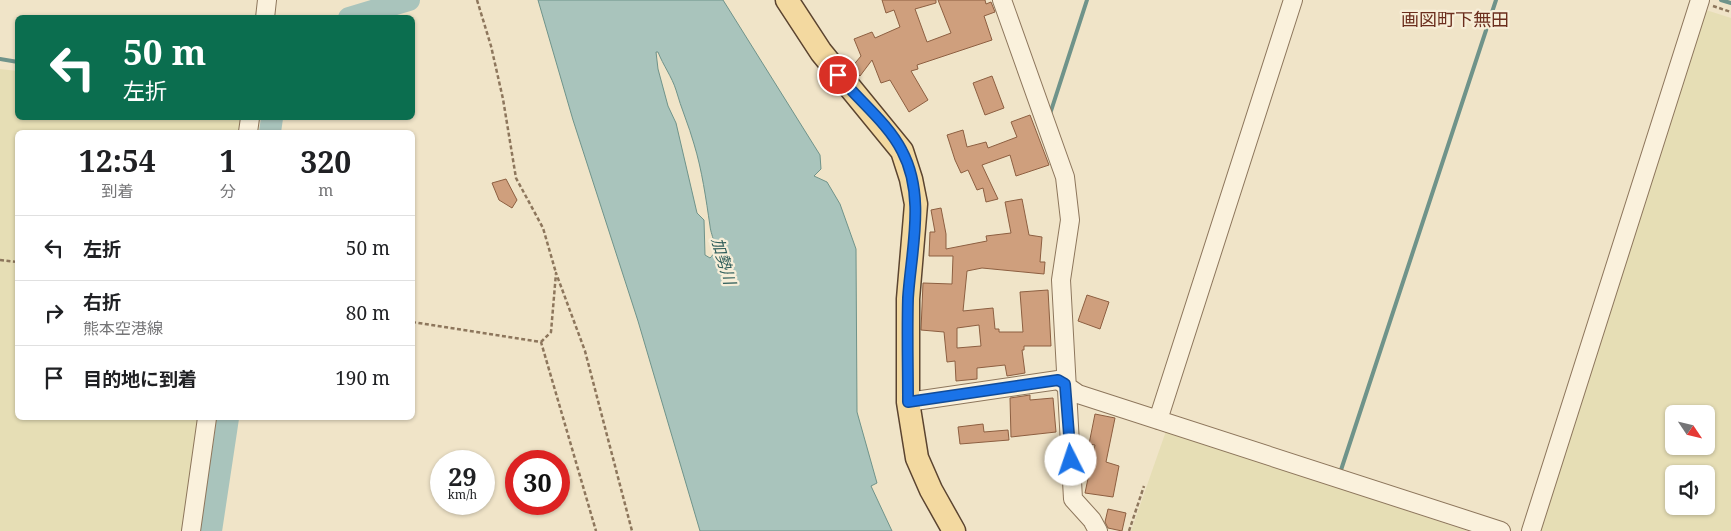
<!DOCTYPE html>
<html lang="ja">
<meta charset="utf-8">
<style>
:root{--surface:#fff;--page:#f6f6f6;--text:#202124;--muted:#757577;--line:#e0e0e0}
body{margin:0;font-family:"Noto Serif","Noto Sans JP",serif;background:var(--page);color:var(--text);height:100vh;display:flex;flex-direction:column;font-size:19px;white-space:nowrap}
*{box-sizing:border-box;margin:0}
p{font-size:16px;color:var(--muted)}
.icon{flex:none;width:28px;height:28px;fill:none;stroke:currentColor;stroke-width:2;stroke-linecap:round;stroke-linejoin:round}
.map{position:relative;flex:1;overflow:hidden}
.drawer{position:absolute;left:15px;top:130px;width:400px;height:290px;display:flex;flex-direction:column;background:var(--surface);border-radius:8px;box-shadow:0 1px 4px #0004}
.drawer>*{flex:none}
.hud{position:absolute;left:15px;top:15px;width:400px;height:105px;border-radius:8px;box-shadow:0 1px 4px #0004;background:#0b6e4f;color:#fff;overflow:hidden}
.needle{width:32px;rotate:125deg}
.buttons{position:absolute;left:1665px;top:405px;display:grid;gap:10px}
.buttons a{display:grid;place-items:center;width:50px;height:50px;border-radius:8px;background:var(--surface);box-shadow:0 1px 4px #0004;font-size:25px}
.speed{position:absolute;left:430px;top:450px;display:flex;gap:10px;font-size:25px;font-weight:700;text-align:center}
.speed>*{display:grid;place-content:center;width:65px;height:65px;border-radius:50%;background:var(--surface);box-shadow:0 1px 4px #0004;line-height:1}
.speed small{font-size:12px;font-weight:400}
.speed .limit{border:8px solid #d22;background:#fff;color:#111}
.pin{position:absolute;display:grid;place-items:center;width:42px;height:42px;color:#fff;margin:-21px;border:2px solid #fff;border-radius:50%;box-shadow:0 1px 5px #0007}
.me{position:absolute;width:55px;margin:-28px;rotate:356deg;stroke-linejoin:round;filter:drop-shadow(0 0 4px #0008)}
.turn{display:flex;align-items:center;gap:18px;height:105px;padding:0 25px;font-size:22px}
.turn .icon{width:65px;height:65px;stroke-width:2.5}
.turn b{display:block;font-size:35px;line-height:42px}
.eta{display:flex;justify-content:space-evenly;align-items:center;height:85px;text-align:center}
.eta b{font-size:30px;font-weight:700;line-height:35px}
ul{padding:0;list-style:none}
li{display:flex;align-items:center;gap:15px;height:65px;padding:0 25px;border-top:1px solid var(--line)}
li div{flex:1}
li b{display:block;font-size:19px}
li em{font-style:normal}
.map>svg:first-child{display:block}
</style>
<div class="map">
<svg width="1731" height="531" viewBox="0 0 1731 531">
<rect width="100%" height="100%" fill="#f0e4c8"/>
<path fill="#e6deb5" fill-rule="evenodd" d="M 1706,10 L 1731,18 L 1731,531 L 1538,531 ZM 1674,414 L 1706,414 L 1706,446 L 1674,446 ZM 1674,474 L 1706,474 L 1706,506 L 1674,506 Z
M 0,69 L 17,71 L 18,118 L 245,118 L 242,132 L 18,132 L 18,418 L 200,418 L 183,531 L 0,531 Z
M 1166,431 L 1468,531 L 1131,531 Z"/>
<path fill="#a9c4bc" stroke="#6f938a" fill-rule="evenodd" d="M 538,0 L 723,0 L 820,155 L 821,169 L 814,176 L 827,182 L 840,204 L 856,249 L 857,412 L 877,483 L 871,486 L 892,531 L 700,531 L 638,321 L 573,120 ZM 656,52 L 658,52 C 663,65 672,77 676,90 C 681,108 689,126 694,144 C 702,170 706,199 710,226 C 711,237 720,249 710,258 L 705,255 L 704,220 L 697,213 L 676,123 L 668,106 L 658,69 Z"/>
<g fill="none" stroke-linecap="round" stroke-linejoin="round">
<path stroke="#6f938a" stroke-width="4" d="M 1721,0 L 1731,3
M 0,59 L 18,62
M 1050,114 L 1087,0
M 1340,473 L 1496,0"/>
<path stroke="#a9c4bc" stroke-width="22" d="M 349,18 L 409,0
M 270,132 L 272,118
M 211,531 L 228,418"/>
</g>
<path fill="#cf9f7d" stroke="#8d5f41" fill-rule="evenodd" d="M 882,0 L 936,0 L 936,3 L 915,9 L 927,42 L 951,33 L 938,0 L 985,0 L 986,4 L 991,2 L 995,12 L 984,16 L 992,40 L 917,65 L 918,69 L 911,71 L 928,100 L 909,112 L 890,80 L 881,83 L 872,60 L 860,76 L 851,68 L 861,56 L 854,39 L 872,32 L 875,38 L 900,27 L 894,10 L 886,13 Z
M 992,76 L 1004,108 L 985,115 L 973,83 Z
M 1030,115 L 1049,165 L 1016,176 L 1010,155 L 982,165 L 998,199 L 986,202 L 983,188 L 977,190 L 968,170 L 961,173 L 955,160 L 947,135 L 963,130 L 967,147 L 986,142 L 988,148 L 1017,137 L 1011,122 Z
M 506,179 L 517,200 L 512,208 L 499,200 L 492,183 Z
M 1022,199 L 1029,235 L 1042,237 L 1040,262 L 1045,262 L 1044,274 L 982,268 L 967,271 L 963,311 L 993,308 L 995,329 L 999,329 L 999,332 L 1023,332 L 1020,292 L 1048,290 L 1051,346 L 1024,346 L 1024,350 L 1022,350 L 1025,373 L 1007,376 L 1005,365 L 977,368 L 977,379 L 956,381 L 955,361 L 947,362 L 944,332 L 921,330 L 923,283 L 952,284 L 953,256 L 929,256 L 930,232 L 935,232 L 931,210 L 941,208 L 946,234 L 946,249 L 987,241 L 986,236 L 1011,233 L 1005,202 ZM 979,325 L 981,346 L 957,348 L 957,328 Z
M 1087,295 L 1109,302 L 1100,329 L 1078,321 Z
M 1030,395 L 1030,400 L 1053,398 L 1056,432 L 1011,437 L 1010,398 Z
M 1095,414 L 1115,418 L 1106,462 L 1119,466 L 1113,497 L 1085,493 L 1095,445 L 1089,444 Z
M 983,424 L 984,432 L 1008,430 L 1009,440 L 960,444 L 958,427 Z
M 1108,509 L 1126,513 L 1122,531 L 1108,528 L 1105,522 Z"/>
<g fill="none" stroke-linecap="round" stroke-linejoin="round">
<g stroke="#8d765c" stroke-width="20">
<path id="minor" d="M 1002,0 L 1065,177 L 1070,220 L 1061,280 L 1073,499 L 1092,520 L 1098,531
M 265,18 L 267,0
M 248,132 L 250,118
M 908,402 L 1058,380 L 1078,394 L 1501,531
M 1158,420 L 1293,0
M 191,531 L 207,418
M 1531,531 L 1700,0"/>
</g>
<g stroke="#5b4430" stroke-width="25">
<path id="major" d="M 787,0 L 821,52 L 902,151 L 911,179 L 916,204 L 908,299 L 908,402 L 917,458 L 931,490 L 954,531"/>
</g>
<path stroke="#8d765c" stroke-width="2.5" stroke-dasharray="4 2.5" stroke-linecap="butt" d="M 477,0 L 491,46 L 503,99 L 516,178 L 543,228 L 556,273
M 1713,6 L 1731,12
M 0,260 L 18,262
M 412,322 L 541,342 L 596,531
M 541,342 L 551,332 L 556,273 L 585,351 L 632,531
M 1129,531 L 1144,486"/>
<use href="#minor" stroke="#faf1dc" stroke-width="18"/>
<use href="#major" stroke="#f3d9a0" stroke-width="22"/>
</g>
<g fill="none" stroke-linecap="round" stroke-linejoin="round">
<g stroke="#114b97" stroke-width="12">
<path id="route" d="M 838,75 C 858,100 888,123 902,151 C 926,196 911,251 908,298 C 907,333 908,367 908,402 L 1058,380 L 1065,384 L 1071,460"/>
</g>
<use href="#route" stroke="#1a73e8" stroke-width="9"/>
</g>
<g text-anchor="middle" stroke-width="4.5" stroke-linejoin="round" paint-order="stroke">
<g font-size="16" font-style="italic" fill="#2f5d5a" stroke="#f7eed8">
<text transform="translate(724 261) rotate(74)" y="6">加勢川</text>
</g>
<g font-size="18" fill="#6b2e1e" stroke="#f7eed8">
<text x="1455" y="26">画図町下無田</text>
</g>
</g>
</svg>
<div class="buttons">
<a><svg class="needle" viewBox="-14 -14 28 28"><path d="M0-13l5 13h-10z" fill="#e53935"/><path d="M0 13l5-13h-10z" fill="#757577"/></svg></a>
<a><svg class="icon" aria-label="sound" viewBox="0 0 24 24"><path d="M4 9h4l5-4v14l-5-4H4zM17 9q2 3 0 6"/></svg></a>
</div>
<div class="speed"><div>29<small>km/h</small></div><div class="limit">30</div></div>
<div class="pin" style="left:838px;top:75px;background:#d93025"><svg class="icon" aria-label="arrive" viewBox="0 0 24 24"><path d="M6 21V4h12l-3 4 3 4H6"/></svg></div>
<svg class="me" style="left:1071px;top:460px" viewBox="-20 -20 40 40"><circle r="19" fill="#fff"/><path d="M0-13L10 11 0 6-10 11z" fill="#1a73e8"/></svg>
<div class="hud">
<div class="turn"><svg class="icon" aria-label="left" viewBox="0 0 24 24"><path d="M17 20v-9H6M10 6l-5 5 5 5"/></svg><div><b>50 m</b>左折</div></div>
</div>
<section class="drawer">
<div class="eta">
<div><b>12:54</b><p>到着</p></div>
<div><b>1</b><p>分</p></div>
<div><b>320</b><p>m</p></div>
</div>
<ul>
<li><svg class="icon" aria-label="left" viewBox="0 0 24 24"><path d="M17 20v-9H6M10 6l-5 5 5 5"/></svg><div><b>左折</b></div><em>50 m</em></li>
<li><svg class="icon" aria-label="right" viewBox="0 0 24 24"><path d="M7 20v-9h11M14 6l5 5-5 5"/></svg><div><b>右折</b><p>熊本空港線</p></div><em>80 m</em></li>
<li><svg class="icon" aria-label="arrive" viewBox="0 0 24 24"><path d="M6 21V4h12l-3 4 3 4H6"/></svg><div><b>目的地に到着</b></div><em>190 m</em></li>
</ul>
</section>
</div>
